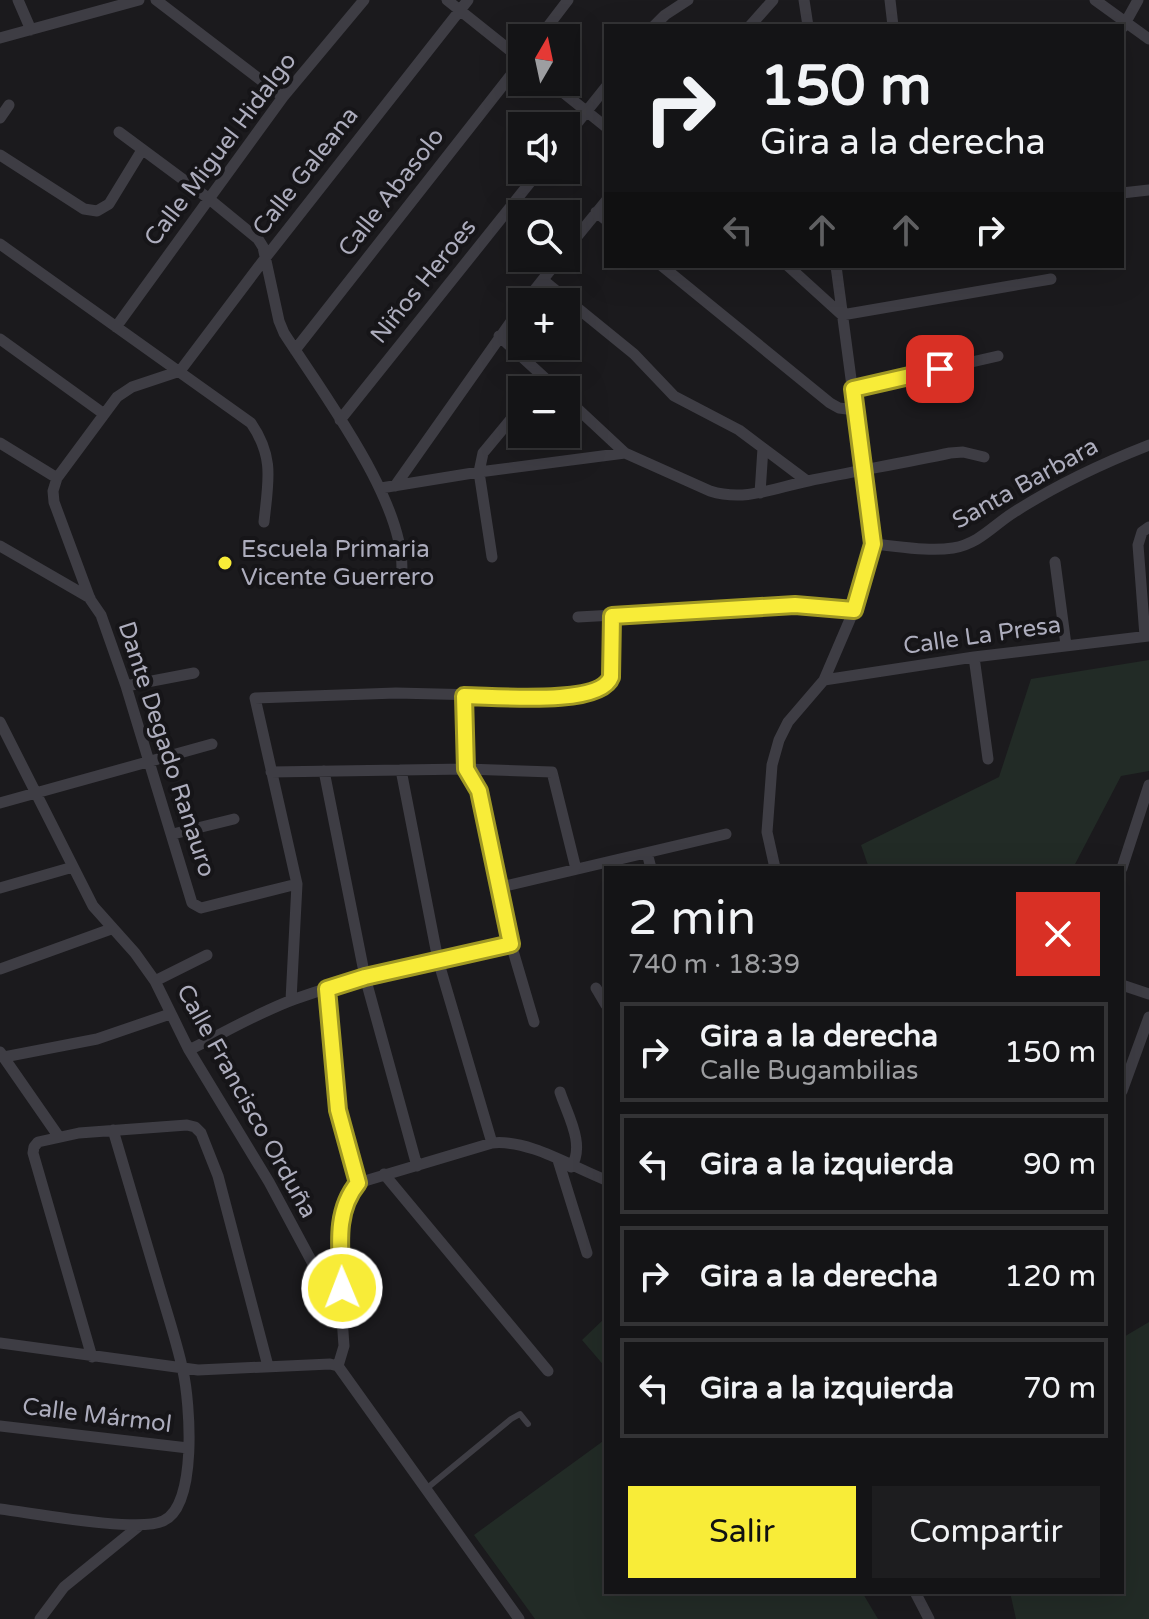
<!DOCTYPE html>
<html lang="es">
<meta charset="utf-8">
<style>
:root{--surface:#141416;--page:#1d1d1f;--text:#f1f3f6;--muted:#9d9ea1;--line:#333335;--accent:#f8ec38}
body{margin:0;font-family:"Varela Round",sans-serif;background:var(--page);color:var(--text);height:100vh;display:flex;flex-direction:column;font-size:30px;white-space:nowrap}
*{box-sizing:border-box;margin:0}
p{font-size:26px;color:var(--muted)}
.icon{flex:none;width:44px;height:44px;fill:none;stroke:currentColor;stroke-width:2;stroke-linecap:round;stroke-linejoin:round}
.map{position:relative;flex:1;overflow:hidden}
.drawer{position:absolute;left:604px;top:866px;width:520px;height:728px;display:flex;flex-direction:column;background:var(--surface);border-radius:0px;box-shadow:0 8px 32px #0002,0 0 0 2px var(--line)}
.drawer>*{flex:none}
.guide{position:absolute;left:604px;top:24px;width:520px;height:244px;border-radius:0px;box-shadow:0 8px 32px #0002,0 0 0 2px var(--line);background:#141416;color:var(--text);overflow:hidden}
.needle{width:52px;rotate:9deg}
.controls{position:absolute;left:508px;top:24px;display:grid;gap:16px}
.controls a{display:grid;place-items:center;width:72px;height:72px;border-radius:0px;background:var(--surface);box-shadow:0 8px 32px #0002,0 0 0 2px var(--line);font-size:40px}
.pin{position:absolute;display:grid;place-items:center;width:68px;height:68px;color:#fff;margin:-34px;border-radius:16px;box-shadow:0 4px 12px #0006}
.me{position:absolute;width:88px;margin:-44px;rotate:359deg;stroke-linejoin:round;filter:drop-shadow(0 0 6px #0008)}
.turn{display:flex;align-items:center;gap:28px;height:168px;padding:0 24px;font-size:36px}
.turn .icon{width:104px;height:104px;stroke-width:2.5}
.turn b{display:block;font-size:56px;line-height:68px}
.lanes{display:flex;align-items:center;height:76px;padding:0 24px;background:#0003;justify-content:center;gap:40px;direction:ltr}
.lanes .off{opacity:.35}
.round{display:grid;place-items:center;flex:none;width:84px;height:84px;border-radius:0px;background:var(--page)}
.overview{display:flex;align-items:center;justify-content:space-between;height:136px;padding:0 24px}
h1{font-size:48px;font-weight:600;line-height:60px}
.button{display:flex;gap:16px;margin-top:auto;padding:16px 24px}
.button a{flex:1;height:92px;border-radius:0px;background:var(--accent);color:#111;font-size:32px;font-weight:600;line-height:92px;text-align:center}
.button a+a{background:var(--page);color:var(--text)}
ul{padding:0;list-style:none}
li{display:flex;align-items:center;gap:24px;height:100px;margin:0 16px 12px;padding:0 8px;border:4px solid var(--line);border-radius:0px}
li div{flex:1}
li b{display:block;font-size:30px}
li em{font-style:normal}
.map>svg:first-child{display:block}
</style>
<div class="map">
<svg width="1149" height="1619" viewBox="0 0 1149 1619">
<rect width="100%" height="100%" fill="#1b1a1d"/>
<path fill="#222b26" d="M 1149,660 L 1149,771 L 1121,776 L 1073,868 L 869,868 L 861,845 L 999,777 L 1031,679 Z
M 606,1317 L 606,1368 L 582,1340 Z
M 1149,1322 L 1149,1619 L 1016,1619 L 1010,1592 L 1122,1592 L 1122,1338 Z
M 606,1439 L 606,1592 L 862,1592 L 878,1619 L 535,1619 L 474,1535 Z"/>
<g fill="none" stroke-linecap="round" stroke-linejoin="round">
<path stroke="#3e3d44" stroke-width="6" d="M 426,1489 L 511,1419 L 520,1414 L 528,1424"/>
<path stroke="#3e3d44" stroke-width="11" d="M 18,0 L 31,30
M 156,0 L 283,97
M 447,0 L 522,60
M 804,0 L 808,26
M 890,0 L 893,26
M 1095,0 L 1149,39
M 654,26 L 665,15 L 688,0
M 750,26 L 773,0
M 1123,27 L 1138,0
M 0,38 L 139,0
M 539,38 L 568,0
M 550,82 L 606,127
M 0,118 L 9,105
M 119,132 L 208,198 L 258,239 L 263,247 L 279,321 L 284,333 C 321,391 412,510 401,579
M 566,137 L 606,87
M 0,155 L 84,209 L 97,211 L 109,204 L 142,150
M 1122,193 L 1149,190
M 596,212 L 606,220
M 0,244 L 251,423 C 275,458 268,482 264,522
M 566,250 L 606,201
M 662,266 L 830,403 L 839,408 L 855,410
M 788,266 L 842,315 L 1051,279
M 543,280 L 634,354 L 674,396 L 739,430 L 807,481
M 525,302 L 560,258
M 116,327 L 283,97 L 364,0
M 499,336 L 558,390
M 0,339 L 104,414
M 295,350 L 522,61
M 180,371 L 132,387 L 117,397 L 57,478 L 53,491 L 54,502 L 90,599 L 101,615 L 126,686 L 192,903 L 201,908 L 297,884
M 180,371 L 266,257 L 468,0
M 853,389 L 998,356
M 566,398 L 625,453
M 340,420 L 540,170
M 0,443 L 57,478
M 395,486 L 522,306
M 381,488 L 479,472 L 625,453 L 710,491 C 745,502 774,488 808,481 C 856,471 903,463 950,453 L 963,452 L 984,457
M 760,493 L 763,448
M 873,544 C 898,546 928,552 953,548 C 981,543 994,524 1016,511 C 1058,484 1103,463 1149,445
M 0,546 L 90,598
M 492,557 L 479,472 L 483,453 L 522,406
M 1055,562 L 1066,645
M 578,617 L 795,605 L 854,610
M 1145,636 L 1138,545 L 1142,532 L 1149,527
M 974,657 L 988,759
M 824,680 L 974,657 L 1149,636
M 126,686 L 194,673
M 464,696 L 466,769 L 479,791 L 511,944 L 534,1022
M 0,722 L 93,906 L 135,953 L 155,981 L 189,1050 L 269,1182 L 342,1318 L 344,1346 L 338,1366
M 401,770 L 438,960 L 492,1143
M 324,771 L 365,977 L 417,1166
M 271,772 L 466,769 L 552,772 L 576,869
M 0,803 L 212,744
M 173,834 L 234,819
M 647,853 L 651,868
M 775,868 L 767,832 L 772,765 L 779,740 L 788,722 L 824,680 L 854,610 L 873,544 L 836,266
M 1122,868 L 1149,785
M 501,887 L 726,834
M 0,888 L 73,867
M 0,969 L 111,929
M 155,981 L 207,955
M 1122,985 L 1149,994
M 596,988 L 606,1005
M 327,989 L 338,1110 L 358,1183
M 291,1000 L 297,884 L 255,698 L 396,693 L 565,697 L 602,689 L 608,685 L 611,677 L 612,616
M 189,1050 C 224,1033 259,1012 295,999 C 366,974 439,960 511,944
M 0,1052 L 59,1137
M 4,1057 L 97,1039 L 170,1014
M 1122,1091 L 1149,1017
M 560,1092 C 567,1114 586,1145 571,1167
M 558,1160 L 587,1253
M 384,1174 L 548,1371
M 342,1316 L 342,1214 L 348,1194 L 358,1183 L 492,1143 C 529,1139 572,1167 606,1180
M 0,1343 L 198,1370 L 330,1364 L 338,1366
M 92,1357 L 33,1153 L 34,1147 L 38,1142 L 79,1133 L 187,1125 L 195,1127 L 201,1133 L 218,1176 L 268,1366
M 338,1366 L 519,1619
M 0,1426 L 188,1448
M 0,1509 C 33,1513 138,1533 163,1521 C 198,1506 190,1403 183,1371 C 177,1343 168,1316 160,1289 C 144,1236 129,1183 113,1130
M 915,1592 L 929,1619
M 40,1619 L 64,1587 L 139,1526"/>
</g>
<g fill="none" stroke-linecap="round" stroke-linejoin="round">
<g stroke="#a19924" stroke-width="20">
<path id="route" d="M 342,1288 C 341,1252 333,1213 358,1183 L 338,1110 L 327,989 L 365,977 L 511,944 L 479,791 L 466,769 L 464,696 C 494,696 600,707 611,677 L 612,616 L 795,605 L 854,610 L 873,544 L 853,389 L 940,369"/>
</g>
<use href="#route" stroke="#f8ec38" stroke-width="14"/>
</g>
<circle fill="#f8ec38" stroke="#161518" stroke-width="3" cx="225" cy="563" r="8"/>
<g text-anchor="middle" stroke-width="8" stroke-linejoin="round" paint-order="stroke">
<g font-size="24" fill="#adadbd" stroke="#161518">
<text transform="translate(220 149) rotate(-53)" y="8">Calle Miguel Hidalgo</text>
<text transform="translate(305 171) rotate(-52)" y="8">Calle Galeana</text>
<text transform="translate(391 192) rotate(-52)" y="8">Calle Abasolo</text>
<text transform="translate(423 281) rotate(-51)" y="8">Niños Heroes</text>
<text transform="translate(1025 483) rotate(-29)" y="8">Santa Barbara</text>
<text transform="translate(982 635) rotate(-8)" y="8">Calle La Presa</text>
<text transform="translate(167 749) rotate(72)" y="8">Dante Degado Ranauro</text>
<text transform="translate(247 1101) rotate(61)" y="8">Calle Francisco Orduña</text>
<text transform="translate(97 1415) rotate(7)" y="8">Calle Mármol</text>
</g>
<g font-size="24" fill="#adadbd" stroke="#161518" text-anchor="start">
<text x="241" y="557">Escuela Primaria<tspan x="241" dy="28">Vicente Guerrero</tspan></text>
</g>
</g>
</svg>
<div class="controls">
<a><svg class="needle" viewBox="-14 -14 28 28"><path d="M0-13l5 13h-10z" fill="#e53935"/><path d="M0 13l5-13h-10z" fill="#9d9ea1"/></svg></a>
<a><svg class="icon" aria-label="sound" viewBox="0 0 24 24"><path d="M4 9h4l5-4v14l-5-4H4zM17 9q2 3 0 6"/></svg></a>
<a><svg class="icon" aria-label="search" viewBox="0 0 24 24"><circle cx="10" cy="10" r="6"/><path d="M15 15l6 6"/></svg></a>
<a>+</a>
<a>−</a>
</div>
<div class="pin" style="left:940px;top:369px;background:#d93025"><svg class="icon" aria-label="arrive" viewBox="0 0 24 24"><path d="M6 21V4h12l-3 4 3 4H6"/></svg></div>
<svg class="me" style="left:342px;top:1288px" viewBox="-20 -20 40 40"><circle r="17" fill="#f8ec38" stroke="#fff" stroke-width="3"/><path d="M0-11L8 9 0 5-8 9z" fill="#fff"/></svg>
<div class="guide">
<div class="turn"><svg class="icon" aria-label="right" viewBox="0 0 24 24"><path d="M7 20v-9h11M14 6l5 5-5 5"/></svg><div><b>150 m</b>Gira a la derecha</div></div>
<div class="lanes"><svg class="icon off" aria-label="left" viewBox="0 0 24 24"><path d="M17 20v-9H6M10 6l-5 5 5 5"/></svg><svg class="icon off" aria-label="ahead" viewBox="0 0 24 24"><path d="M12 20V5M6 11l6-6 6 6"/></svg><svg class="icon off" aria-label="ahead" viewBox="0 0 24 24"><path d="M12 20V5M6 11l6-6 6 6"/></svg><svg class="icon" aria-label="right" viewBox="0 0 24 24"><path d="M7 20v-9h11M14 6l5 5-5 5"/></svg></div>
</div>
<section class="drawer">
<div class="overview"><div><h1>2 min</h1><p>740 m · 18:39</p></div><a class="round" style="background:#d93025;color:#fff"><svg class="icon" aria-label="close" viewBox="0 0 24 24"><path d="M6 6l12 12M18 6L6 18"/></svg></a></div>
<ul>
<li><svg class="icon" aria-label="right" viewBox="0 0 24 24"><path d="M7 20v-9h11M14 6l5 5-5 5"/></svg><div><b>Gira a la derecha</b><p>Calle Bugambilias</p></div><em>150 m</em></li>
<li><svg class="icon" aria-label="left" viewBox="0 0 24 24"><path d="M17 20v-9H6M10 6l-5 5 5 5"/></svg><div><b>Gira a la izquierda</b></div><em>90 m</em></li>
<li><svg class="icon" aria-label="right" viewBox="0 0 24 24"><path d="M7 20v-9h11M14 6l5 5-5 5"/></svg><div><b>Gira a la derecha</b></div><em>120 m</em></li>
<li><svg class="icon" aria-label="left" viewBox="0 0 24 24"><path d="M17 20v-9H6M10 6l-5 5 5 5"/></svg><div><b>Gira a la izquierda</b></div><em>70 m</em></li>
</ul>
<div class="button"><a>Salir</a><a>Compartir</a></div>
</section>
</div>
